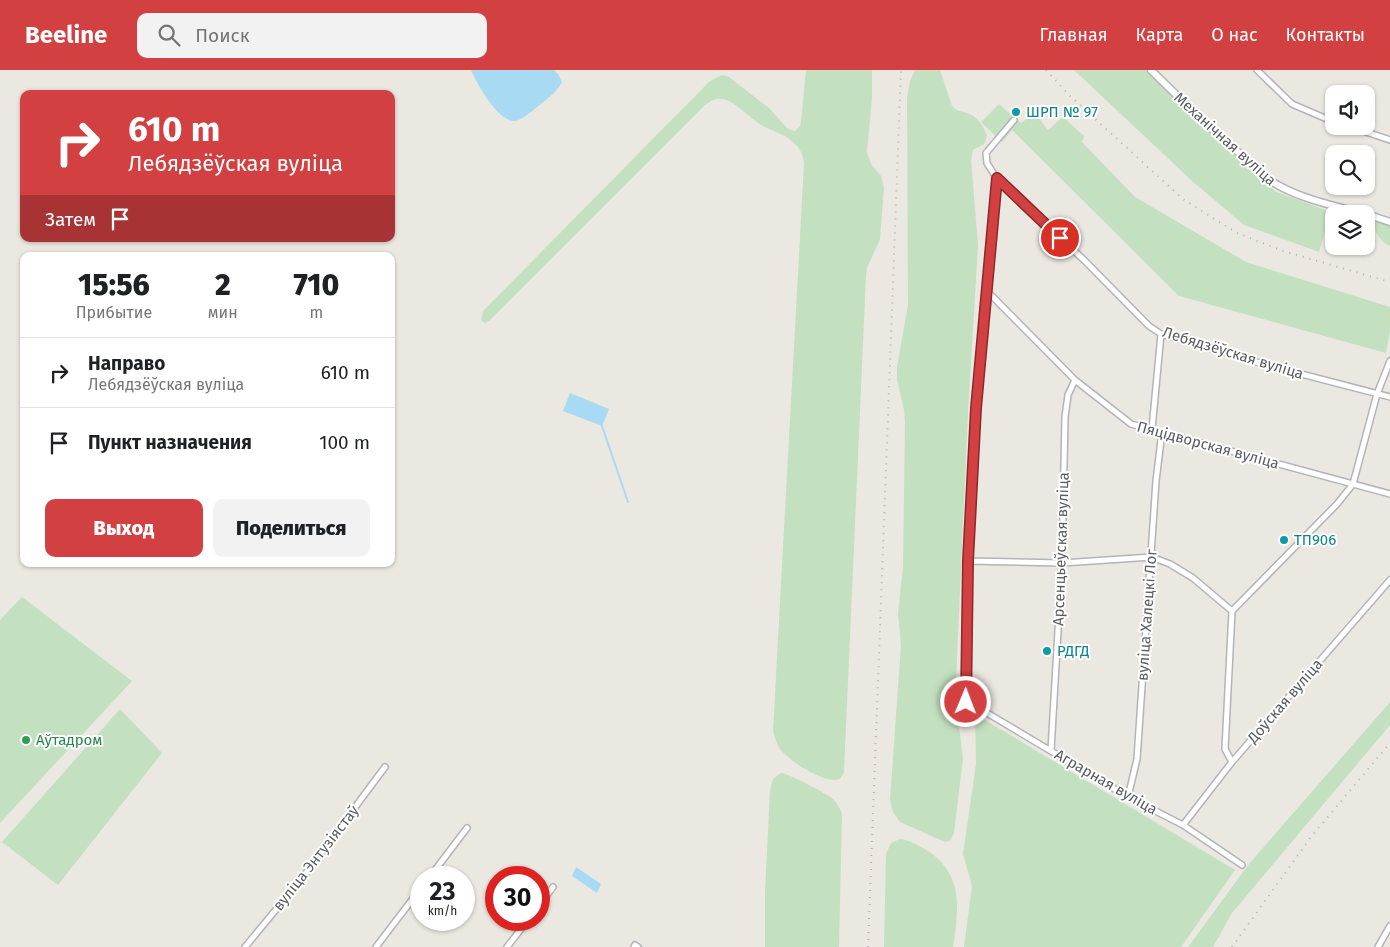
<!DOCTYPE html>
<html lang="ru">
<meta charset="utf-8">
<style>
:root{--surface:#fff;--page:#f2f2f2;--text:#202124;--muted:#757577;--line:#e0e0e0;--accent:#d34042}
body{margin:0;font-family:"Fira Sans",sans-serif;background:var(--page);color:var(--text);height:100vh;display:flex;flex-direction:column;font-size:19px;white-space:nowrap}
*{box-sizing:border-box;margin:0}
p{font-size:16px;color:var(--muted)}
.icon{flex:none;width:28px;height:28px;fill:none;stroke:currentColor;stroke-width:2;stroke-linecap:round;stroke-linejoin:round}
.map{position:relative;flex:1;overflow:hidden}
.sheet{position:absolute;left:20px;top:182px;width:375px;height:315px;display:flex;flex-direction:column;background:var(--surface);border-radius:10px;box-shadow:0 1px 4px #0004}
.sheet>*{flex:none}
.guide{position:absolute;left:20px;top:20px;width:375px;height:152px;border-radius:10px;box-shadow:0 1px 4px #0004;background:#d34042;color:#fff;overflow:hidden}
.buttons{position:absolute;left:1325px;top:15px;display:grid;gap:10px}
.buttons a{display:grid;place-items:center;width:50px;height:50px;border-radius:10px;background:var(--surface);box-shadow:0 1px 4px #0004;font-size:25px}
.speed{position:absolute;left:410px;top:796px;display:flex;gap:10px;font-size:25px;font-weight:700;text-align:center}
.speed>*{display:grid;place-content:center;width:65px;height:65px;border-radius:50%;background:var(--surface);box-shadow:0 1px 4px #0004;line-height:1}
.speed small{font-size:12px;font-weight:400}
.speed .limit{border:8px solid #d22;background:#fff;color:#111}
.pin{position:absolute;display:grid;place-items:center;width:42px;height:42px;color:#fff;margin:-21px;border:2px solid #fff;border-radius:50%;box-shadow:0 1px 5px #0007}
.me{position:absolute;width:55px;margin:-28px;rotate:1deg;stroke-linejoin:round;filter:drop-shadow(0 0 4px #0008)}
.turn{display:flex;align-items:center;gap:18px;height:105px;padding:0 25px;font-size:22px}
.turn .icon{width:65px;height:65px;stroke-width:2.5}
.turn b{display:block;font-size:35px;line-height:42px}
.then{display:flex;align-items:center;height:48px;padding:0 25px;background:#0003;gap:10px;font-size:19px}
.eta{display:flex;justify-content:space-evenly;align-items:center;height:85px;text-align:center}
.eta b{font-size:30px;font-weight:800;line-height:35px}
.button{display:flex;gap:10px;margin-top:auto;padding:10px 25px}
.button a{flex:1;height:58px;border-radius:10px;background:var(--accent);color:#fff;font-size:20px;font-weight:800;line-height:58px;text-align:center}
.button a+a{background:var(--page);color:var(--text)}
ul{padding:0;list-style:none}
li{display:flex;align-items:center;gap:15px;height:70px;padding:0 25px;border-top:1px solid var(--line)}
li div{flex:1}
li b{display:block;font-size:19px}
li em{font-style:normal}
header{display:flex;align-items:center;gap:30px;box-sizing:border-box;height:70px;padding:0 25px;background:var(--accent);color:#fff}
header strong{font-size:24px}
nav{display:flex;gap:28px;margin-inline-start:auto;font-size:18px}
.search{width:350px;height:45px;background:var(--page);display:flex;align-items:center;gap:12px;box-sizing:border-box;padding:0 18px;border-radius:10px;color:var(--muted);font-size:19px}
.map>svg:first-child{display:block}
</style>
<header>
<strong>Beeline</strong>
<div class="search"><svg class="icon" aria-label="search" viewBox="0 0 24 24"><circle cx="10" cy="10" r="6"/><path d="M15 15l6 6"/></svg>Поиск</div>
<nav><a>Главная</a><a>Карта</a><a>О нас</a><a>Контакты</a></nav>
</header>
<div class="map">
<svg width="1390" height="877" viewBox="0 0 1390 877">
<rect width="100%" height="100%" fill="#ebe8e1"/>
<path fill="#c3e0c0" d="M 806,0 L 872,0 L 872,27 L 867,83 L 871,94 L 881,106 L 884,118 L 880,169 L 867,198 L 866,206 L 844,702 L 840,709 C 826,715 789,691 780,679 C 776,673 775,667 773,661 L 804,93 C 803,85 800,78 794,73 C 785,64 774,62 763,56 C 751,50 734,29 721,29 C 714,28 708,33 703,37 L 490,250 L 485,253 L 481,250 L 483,241 L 710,11 L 722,5 L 729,7 L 769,38 L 788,59 L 795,61 L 800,56 L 801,52 Z
M 915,0 L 940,0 L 952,36 C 957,41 960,41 966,43 C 977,45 984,57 987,66 L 984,74 L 973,80 L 971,90 L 978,175 L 968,342 L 956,611 L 957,640 L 963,688 L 954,763 L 951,770 L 945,772 L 900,752 L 893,742 L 890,730 L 901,575 L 898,544 L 903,496 L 905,351 L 904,340 L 897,310 L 897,297 L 908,235 L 907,28 L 910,11 Z
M 1074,0 L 1146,0 L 1197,50 L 1276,122 L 1331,142 L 1319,182 L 1244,155 L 1191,110 Z
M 999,34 L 1021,53 L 1035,43 L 1048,60 L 1063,47 L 1084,66 L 1082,72 L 1135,127 L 1246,192 L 1390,237 L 1390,261 L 1386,283 L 1179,226 L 1012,60 L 1002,72 L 981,52 Z
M 1377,151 L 1390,155 L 1390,176 C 1380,172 1376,163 1373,154 Z
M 22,527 L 132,611 L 0,753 L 0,550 Z
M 1390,632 L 1390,655 L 1232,843 L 1213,877 L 1188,877 L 1249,794 Z
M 120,639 L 162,683 L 58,815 L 2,772 Z
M 975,644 L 1235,800 L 1181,877 L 964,877 L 972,816 L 963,784 L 976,694 Z
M 781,703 C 790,704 826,723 834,730 C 838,734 840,739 842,744 L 839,877 L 765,877 L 765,822 L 770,720 L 773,709 Z
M 900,769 C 910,770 917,775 925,779 C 964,803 959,838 953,877 L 884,877 L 886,784 L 891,773 Z"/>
<path fill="#a8daf4" d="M 471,0 L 554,0 L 558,4 L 562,12 C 556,23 547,29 537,37 C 531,42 522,50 515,51 C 498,52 477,14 471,0 Z
M 570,323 L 609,339 L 602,356 L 563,341 Z
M 576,797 L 601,814 L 597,823 L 572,806 Z"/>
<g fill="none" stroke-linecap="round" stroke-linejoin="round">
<path stroke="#a8daf4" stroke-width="2" d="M 602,356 L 628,432"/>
<g stroke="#b2b4b7" stroke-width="8">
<path id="minor" d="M 1257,0 L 1292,34 L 1334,52
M 1014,50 L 986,83 L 987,93 L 997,109 L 1085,191 L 1149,256 L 1161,264 L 1263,294 L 1390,327
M 1348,56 L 1390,70
M 997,109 L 976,338 L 968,491 L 967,631 L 1128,727 L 1183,755 L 1242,795
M 986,220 L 1075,310 L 1131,354 L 1390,424
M 1152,359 L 1161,264
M 968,491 L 1062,493 L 1152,487 L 1170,494 L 1193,508 L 1232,541
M 1051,680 L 1062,493 L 1065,347 L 1068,325 L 1075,310
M 1232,692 L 1225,679 L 1232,541 L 1337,434 L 1353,414 L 1377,324 L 1390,291
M 1128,727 L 1137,689 L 1156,411 L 1162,362
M 1183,755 L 1232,692 L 1390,510
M 429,808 L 467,758
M 539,836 L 553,817
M 245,877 L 303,807 L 385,697
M 376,877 L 421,818
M 507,877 L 528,850
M 634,877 L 635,875 L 638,877
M 1378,877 L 1390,856"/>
</g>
<g stroke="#b2b4b7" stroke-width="9">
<path id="tertiary" d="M 1151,0 L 1203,51 L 1271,111 C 1299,129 1333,135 1364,144
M 1366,144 L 1390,152"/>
</g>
<use href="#minor" stroke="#fff" stroke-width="5"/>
<use href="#tertiary" stroke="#fff" stroke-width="6"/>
<path stroke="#b0b1b1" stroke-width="2" stroke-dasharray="1 6" stroke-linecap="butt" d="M 1046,0 L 1070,26 L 1183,129 L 1237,163 L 1283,181 L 1390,212
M 868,877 L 901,0
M 1232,877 L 1311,767 L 1390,673"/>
</g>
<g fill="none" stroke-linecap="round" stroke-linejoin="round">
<g stroke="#892a2b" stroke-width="12">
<path id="route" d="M 966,632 L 968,491 L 976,338 L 997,108 L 1060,168"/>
</g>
<use href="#route" stroke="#d34042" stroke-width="9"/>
</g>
<g fill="#0f9aa8" stroke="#fff" stroke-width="2">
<circle cx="1016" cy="42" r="5"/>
<circle cx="1284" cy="470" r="5"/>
<circle cx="1047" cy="581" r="5"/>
</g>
<circle fill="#2e9e5b" stroke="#fff" stroke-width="2" cx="26" cy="670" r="5"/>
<g text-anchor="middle" stroke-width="4" stroke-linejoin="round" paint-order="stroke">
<g font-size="15" fill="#0d838f" stroke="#fff" text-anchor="start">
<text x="1026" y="47">ШРП № 97</text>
<text x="1294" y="475">ТП906</text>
<text x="1057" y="586">РДГД</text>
</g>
<g font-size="15" fill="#5a5d60" stroke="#fff">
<text transform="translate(1225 69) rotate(42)" y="5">Механічная вуліца</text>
<text transform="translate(1233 283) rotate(17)" y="5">Лебядзёўская вуліца</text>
<text transform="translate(1208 375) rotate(15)" y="5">Пяцідворская вуліца</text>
<text transform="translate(1061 479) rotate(-88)" y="5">Арсенцьеўская вуліца</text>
<text transform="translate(1147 545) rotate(-86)" y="5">вуліца Халецкі Лог</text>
<text transform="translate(1285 631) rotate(-49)" y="5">Доўская вуліца</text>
<text transform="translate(1106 712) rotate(30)" y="5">Аграрная вуліца</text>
<text transform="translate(316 788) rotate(-52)" y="5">вуліца Энтузіястаў</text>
</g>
<g font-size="15" fill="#27864d" stroke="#fff" text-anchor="start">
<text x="36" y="675">Аўтадром</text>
</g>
</g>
</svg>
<div class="buttons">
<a><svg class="icon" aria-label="sound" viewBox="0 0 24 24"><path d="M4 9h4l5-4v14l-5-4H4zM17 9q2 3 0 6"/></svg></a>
<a><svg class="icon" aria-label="search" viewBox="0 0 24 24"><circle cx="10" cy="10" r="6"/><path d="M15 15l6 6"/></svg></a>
<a><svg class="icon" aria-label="layers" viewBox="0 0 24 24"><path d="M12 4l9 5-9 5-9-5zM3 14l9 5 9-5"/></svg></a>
</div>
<div class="speed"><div>23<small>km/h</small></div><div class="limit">30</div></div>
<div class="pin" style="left:1060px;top:168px;background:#d93025"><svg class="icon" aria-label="arrive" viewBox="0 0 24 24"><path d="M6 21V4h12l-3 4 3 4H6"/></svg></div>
<svg class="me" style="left:966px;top:632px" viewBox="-20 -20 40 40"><circle r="17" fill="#d34042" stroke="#fff" stroke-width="3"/><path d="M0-11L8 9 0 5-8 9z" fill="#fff"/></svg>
<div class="guide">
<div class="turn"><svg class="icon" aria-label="right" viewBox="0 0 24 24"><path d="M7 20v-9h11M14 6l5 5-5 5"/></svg><div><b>610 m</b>Лебядзёўская вуліца</div></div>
<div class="then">Затем<svg class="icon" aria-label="arrive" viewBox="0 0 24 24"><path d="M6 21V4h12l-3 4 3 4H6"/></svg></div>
</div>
<section class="sheet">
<div class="eta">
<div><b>15:56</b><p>Прибытие</p></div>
<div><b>2</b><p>мин</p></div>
<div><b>710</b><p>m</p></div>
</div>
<ul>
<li><svg class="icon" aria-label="right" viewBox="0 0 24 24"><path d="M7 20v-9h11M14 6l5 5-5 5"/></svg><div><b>Направо</b><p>Лебядзёўская вуліца</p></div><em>610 m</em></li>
<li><svg class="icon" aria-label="arrive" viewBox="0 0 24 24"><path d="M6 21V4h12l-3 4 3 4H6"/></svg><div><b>Пункт назначения</b></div><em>100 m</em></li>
</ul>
<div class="button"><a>Выход</a><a>Поделиться</a></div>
</section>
</div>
